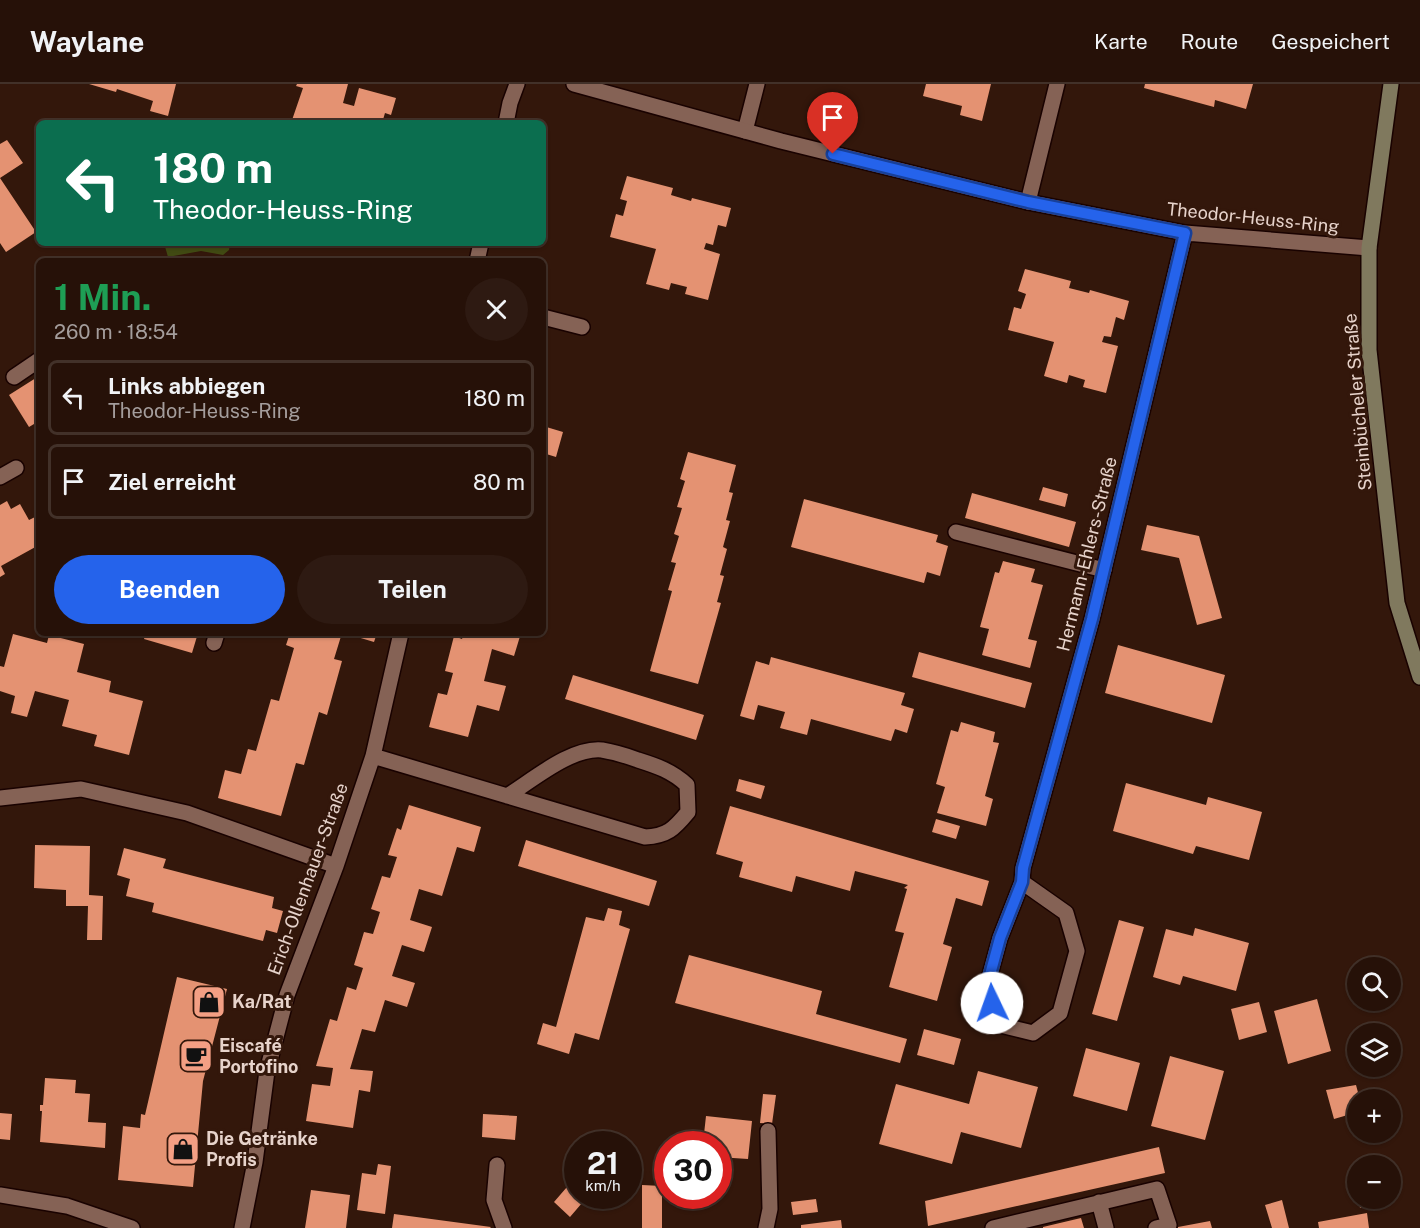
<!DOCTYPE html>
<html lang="de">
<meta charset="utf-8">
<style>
:root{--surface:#261108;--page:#2e1a12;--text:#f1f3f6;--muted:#a49d9c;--line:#423129;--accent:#2563eb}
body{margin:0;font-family:"Public Sans",sans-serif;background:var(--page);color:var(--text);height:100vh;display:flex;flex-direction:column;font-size:22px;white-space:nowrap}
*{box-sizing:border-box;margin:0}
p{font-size:20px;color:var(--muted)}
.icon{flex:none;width:33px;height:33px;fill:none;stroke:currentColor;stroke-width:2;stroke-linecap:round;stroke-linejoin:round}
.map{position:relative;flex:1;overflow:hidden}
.side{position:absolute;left:36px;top:174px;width:510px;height:378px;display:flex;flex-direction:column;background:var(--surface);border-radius:9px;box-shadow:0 2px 4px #0004,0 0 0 2px var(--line)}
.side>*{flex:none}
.hud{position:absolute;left:36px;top:36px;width:510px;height:126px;border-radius:9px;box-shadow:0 2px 4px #0004,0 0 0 2px var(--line);background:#0b6e4f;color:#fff;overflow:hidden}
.fabs{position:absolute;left:1347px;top:873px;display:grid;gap:12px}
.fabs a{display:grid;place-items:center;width:54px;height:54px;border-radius:50%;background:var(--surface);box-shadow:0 2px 4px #0004,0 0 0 2px var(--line);font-size:30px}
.speed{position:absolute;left:564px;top:1047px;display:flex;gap:12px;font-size:30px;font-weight:700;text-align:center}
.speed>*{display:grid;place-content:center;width:78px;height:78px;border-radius:50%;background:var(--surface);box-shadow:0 2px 4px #0004,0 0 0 2px var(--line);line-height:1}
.speed small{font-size:15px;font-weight:400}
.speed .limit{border:9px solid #d22;background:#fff;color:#111}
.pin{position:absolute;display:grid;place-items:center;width:51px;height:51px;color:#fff;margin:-62px -26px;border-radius:50% 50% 50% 0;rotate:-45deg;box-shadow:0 0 6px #0007}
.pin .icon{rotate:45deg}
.me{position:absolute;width:66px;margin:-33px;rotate:357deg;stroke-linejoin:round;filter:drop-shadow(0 0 4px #0008)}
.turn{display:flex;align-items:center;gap:21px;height:126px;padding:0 18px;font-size:27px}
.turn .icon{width:78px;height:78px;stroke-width:2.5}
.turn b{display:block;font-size:42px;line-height:51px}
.round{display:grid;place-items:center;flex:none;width:63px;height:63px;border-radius:32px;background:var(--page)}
.summary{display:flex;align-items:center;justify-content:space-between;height:102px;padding:0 18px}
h1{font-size:36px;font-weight:700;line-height:45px;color:#1e9e55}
.cta{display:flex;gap:12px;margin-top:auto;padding:12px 18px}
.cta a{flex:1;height:69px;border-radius:36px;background:var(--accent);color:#fff;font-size:24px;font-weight:700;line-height:69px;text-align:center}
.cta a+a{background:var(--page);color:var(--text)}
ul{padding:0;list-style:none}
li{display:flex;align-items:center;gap:18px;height:75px;margin:0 12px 9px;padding:0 6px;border:3px solid var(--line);border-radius:9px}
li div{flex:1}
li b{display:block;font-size:22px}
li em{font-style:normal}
header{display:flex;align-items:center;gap:36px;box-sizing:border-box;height:84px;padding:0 30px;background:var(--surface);border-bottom:2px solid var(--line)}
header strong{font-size:28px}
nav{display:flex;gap:33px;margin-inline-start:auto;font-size:21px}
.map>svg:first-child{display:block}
</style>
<header>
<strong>Waylane</strong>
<nav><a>Karte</a><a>Route</a><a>Gespeichert</a></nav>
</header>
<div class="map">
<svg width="1420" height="1144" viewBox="0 0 1420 1144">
<rect width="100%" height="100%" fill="#33170b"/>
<path fill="#414a13" d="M 164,159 L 230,159 L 229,166 L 223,171 L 201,167 L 168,173 Z"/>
<path fill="#e49272" d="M 89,0 L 176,0 L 168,32 L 150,27 L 153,17 L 117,5 L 116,8 Z
M 297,0 L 348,0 L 343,19 L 354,22 L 359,4 L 396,14 L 391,31 L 385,29 L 382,39 L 291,39 L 303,4 L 296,2 Z
M 926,0 L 991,0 L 982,37 L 960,31 L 962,22 L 923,12 Z
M 1145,0 L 1253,0 L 1246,25 L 1215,16 L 1214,23 L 1144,4 Z
M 7,56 L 23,79 L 0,94 L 0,60 Z
M 627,92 L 673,104 L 671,111 L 691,117 L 692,114 L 731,124 L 726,143 L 718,141 L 713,161 L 706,159 L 704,165 L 720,170 L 708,216 L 685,210 L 687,203 L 671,199 L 669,206 L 646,200 L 656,165 L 610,153 L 616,130 L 623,132 L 627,117 L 620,115 Z
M 0,94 L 36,148 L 6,168 L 0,159 Z
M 1025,185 L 1071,197 L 1069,204 L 1089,209 L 1090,206 L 1129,217 L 1124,236 L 1116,233 L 1111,253 L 1104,252 L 1102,258 L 1118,262 L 1106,309 L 1083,303 L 1085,296 L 1069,291 L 1067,299 L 1044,292 L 1054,258 L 1008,246 L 1014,223 L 1021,225 L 1026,210 L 1018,207 Z
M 39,292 L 39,337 L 29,343 L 9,311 Z
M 543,342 L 563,348 L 556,373 L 543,369 Z
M 688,368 L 736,381 L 729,408 L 733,409 L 726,436 L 730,437 L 723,463 L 727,465 L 720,491 L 724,492 L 717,518 L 721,519 L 698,600 L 650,587 L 672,507 L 668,506 L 676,479 L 671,478 L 679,452 L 674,450 L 682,424 L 677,423 L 685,397 L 680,395 Z
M 1043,403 L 1068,410 L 1065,423 L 1039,416 Z
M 972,409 L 1076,438 L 1069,463 L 965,434 Z
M 804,415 L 938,451 L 936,458 L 948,462 L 940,492 L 927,488 L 924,499 L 791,463 Z
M 7,417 L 11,425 L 20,420 L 29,436 L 39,431 L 39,461 L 1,482 L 5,490 L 0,493 L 0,421 Z
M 1147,441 L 1199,452 L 1222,534 L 1197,541 L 1179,474 L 1141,466 Z
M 1003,477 L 1035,485 L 1031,498 L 1043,501 L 1028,555 L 1037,557 L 1030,584 L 982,571 L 989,545 L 980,543 L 995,488 L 999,489 Z
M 146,549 L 198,549 L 192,569 L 144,555 Z
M 290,549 L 342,549 L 334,575 L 342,577 L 327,631 L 319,628 L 304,681 L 296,679 L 281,732 L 218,714 L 225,686 L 241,690 L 248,665 L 256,667 L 271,615 L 279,617 L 294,564 L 286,561 Z
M 344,549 L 377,549 L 374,558 Z
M 464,549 L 521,549 L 514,572 L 492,565 L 484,597 L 506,602 L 499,627 L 477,621 L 468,653 L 429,643 L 438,609 L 447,611 L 453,589 L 445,587 L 454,552 L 462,555 Z
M 13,550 L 47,559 L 49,551 L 84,560 L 77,588 L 111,597 L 109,608 L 143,617 L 129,671 L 94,662 L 97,651 L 62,642 L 69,616 L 35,607 L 27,633 L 11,629 L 15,612 L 0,607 L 0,582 L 4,583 Z
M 1118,561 L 1225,591 L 1212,639 L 1105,609 Z
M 919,568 L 1032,599 L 1025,624 L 912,593 Z
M 771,573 L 905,609 L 901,621 L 914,625 L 907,649 L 895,645 L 891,657 L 811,635 L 807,651 L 780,644 L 785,628 L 758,621 L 754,636 L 740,632 L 756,577 L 769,581 Z
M 573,591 L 704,631 L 696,656 L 565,615 Z
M 961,638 L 995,648 L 993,658 L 999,659 L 985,712 L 993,715 L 986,742 L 937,729 L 945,703 L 936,700 L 951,646 L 958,648 Z
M 739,695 L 765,702 L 761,715 L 736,707 Z
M 1126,699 L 1206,721 L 1208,713 L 1262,728 L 1249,776 L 1196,762 L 1193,770 L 1113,747 Z
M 409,721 L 481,743 L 474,768 L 457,763 L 442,812 L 419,805 L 410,836 L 432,843 L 424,868 L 402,861 L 392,892 L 415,899 L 407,923 L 385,916 L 375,948 L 362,945 L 350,985 L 373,987 L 370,1008 L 359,1006 L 353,1044 L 306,1037 L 312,1000 L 330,1002 L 333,984 L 316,982 L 330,935 L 337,937 L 347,903 L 356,906 L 363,884 L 354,881 L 364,848 L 373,850 L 380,828 L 371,825 L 382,792 L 390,794 L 397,773 L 388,771 L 397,744 L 401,746 Z
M 730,722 L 989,797 L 982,822 L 956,814 L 943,860 L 952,863 L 937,917 L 889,903 L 904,849 L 895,847 L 907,805 L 904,804 L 908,801 L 855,787 L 850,807 L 796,792 L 792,808 L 739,793 L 743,778 L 716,770 Z
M 936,735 L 960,742 L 956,755 L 932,748 Z
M 526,756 L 657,797 L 649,822 L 518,782 Z
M 35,761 L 90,762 L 89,811 L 103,812 L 102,856 L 87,856 L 88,822 L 66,822 L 66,806 L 34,804 Z
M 124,764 L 166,775 L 163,784 L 274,813 L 272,824 L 283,827 L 277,849 L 266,846 L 263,857 L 152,828 L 154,819 L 126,812 L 130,795 L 117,791 Z
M 608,824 L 622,827 L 619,841 L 630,845 L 599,956 L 575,949 L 569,970 L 537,960 L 543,939 L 556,943 L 586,833 L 604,837 Z
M 1119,836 L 1144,843 L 1117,937 L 1092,930 Z
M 1195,844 L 1249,859 L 1236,907 L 1183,892 L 1180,901 L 1153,893 L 1166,845 L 1193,852 Z
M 689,871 L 822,907 L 816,930 L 907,955 L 900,979 L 675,919 Z
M 177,893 L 227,905 L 203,997 L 193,1103 L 118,1096 L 123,1042 L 140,1044 L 141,1030 L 145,1031 Z
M 1317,915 L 1331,967 L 1288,980 L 1274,927 Z
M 1259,918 L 1267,948 L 1239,956 L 1231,925 Z
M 924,945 L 961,955 L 954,981 L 917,971 Z
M 1086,964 L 1140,979 L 1127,1027 L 1073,1012 Z
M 1170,972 L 1224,987 L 1205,1056 L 1151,1042 Z
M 978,987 L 1038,1003 L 1021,1064 L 961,1048 L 952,1080 L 879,1060 L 896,1000 L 969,1020 Z
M 45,994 L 76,996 L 75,1009 L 90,1010 L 88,1038 L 106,1039 L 105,1064 L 40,1058 L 42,1027 L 40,1027 L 40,1021 L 43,1021 Z
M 1356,1001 L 1360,1016 L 1358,1016 L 1358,1028 L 1334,1035 L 1326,1006 Z
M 763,1010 L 776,1011 L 772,1040 L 760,1039 Z
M 0,1029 L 12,1030 L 10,1056 L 0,1055 Z
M 483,1030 L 517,1032 L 515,1056 L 482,1053 Z
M 706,1032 L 752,1037 L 748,1075 L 718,1073 L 718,1060 L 707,1060 L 708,1050 L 704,1050 Z
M 1159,1063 L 1165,1089 L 928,1142 L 925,1117 Z
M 378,1080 L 391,1082 L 385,1130 L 357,1126 L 362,1089 L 376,1091 Z
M 1358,1082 L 1358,1112 L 1357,1112 L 1349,1085 Z
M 573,1096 L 578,1100 L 578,1112 L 588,1112 L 570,1133 L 554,1118 Z
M 642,1101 L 662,1102 L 662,1144 L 642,1144 Z
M 311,1106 L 350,1111 L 346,1144 L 305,1144 Z
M 1358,1114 L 1392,1114 L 1392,1115 L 1360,1124 Z
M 816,1115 L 818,1128 L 793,1131 L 791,1118 Z
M 1282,1116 L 1289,1144 L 1272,1144 L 1265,1121 Z
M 1367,1129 L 1369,1144 L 1319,1144 L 1318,1138 Z
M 394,1130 L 491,1143 L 490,1144 L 392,1144 Z
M 1081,1134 L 1084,1144 L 1043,1144 L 1043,1143 Z
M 841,1136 L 842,1144 L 801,1144 L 801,1141 Z
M 1210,1137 L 1212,1144 L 1178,1144 L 1178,1143 Z"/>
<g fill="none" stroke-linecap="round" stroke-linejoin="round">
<g stroke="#190200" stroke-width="18">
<path id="lane" d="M 745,47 L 757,0
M 1028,118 L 1057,0
M 543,233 L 582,243
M 14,293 L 39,276
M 956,448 L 1104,486
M 214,559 L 217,549
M 497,1081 L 494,1116 L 504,1144
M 1099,1118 L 1106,1144
M 766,1144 L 770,1125 L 768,1047
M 993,1144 L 1157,1105 L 1169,1141 L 1156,1144"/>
</g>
<g stroke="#190200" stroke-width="18">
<path id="street" d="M 574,0 L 781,57 L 1028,118 L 1185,149 L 1369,164
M 506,39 L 510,19 L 517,0
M 477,177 L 481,159
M 0,393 L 16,384
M 373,672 L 645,753 C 667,752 674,745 688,728 L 687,701 C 672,687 657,682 638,676 C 627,672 614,668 602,666 C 571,663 533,696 507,712
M 0,714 L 81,705 L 187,729 L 336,782
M 1022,798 L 1066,829 L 1077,867 L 1060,929 L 1033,949 L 996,940 L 988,898 L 1000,854 L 1022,798 L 1023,784 L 1092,535 L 1185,149
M 0,1111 L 67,1122 L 132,1144
M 242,1144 L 255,1078 L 267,987 L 287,911 L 336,782 L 373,672 L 401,549"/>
</g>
<g stroke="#190200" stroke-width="18">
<path id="secondary" d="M 1391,0 L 1369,164 L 1369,266 L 1397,519 L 1420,593"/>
</g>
<use href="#lane" stroke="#856255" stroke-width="15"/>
<use href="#street" stroke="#856255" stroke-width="15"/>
<use href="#secondary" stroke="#80795e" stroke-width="15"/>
</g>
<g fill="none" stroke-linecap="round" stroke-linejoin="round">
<g stroke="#184099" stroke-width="15">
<path id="route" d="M 833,70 L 1028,118 L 1185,149 L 1092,535 L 1023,784 L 1022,798 L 1000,854 L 988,898 L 992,919"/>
</g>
<use href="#route" stroke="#2563eb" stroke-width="10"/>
</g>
<defs>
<g id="shop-square" transform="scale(1.725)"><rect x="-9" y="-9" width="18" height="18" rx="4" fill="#f39f84" stroke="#33170b"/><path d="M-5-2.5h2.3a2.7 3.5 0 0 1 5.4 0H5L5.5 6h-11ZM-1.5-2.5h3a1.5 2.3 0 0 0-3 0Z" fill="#111"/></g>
<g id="cafe-square" transform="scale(1.725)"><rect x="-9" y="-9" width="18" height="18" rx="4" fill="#f39f84" stroke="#33170b"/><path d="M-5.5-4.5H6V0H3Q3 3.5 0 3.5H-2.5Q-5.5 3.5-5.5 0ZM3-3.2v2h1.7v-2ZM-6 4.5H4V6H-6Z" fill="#111"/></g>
</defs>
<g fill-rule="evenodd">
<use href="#shop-square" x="209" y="918"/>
<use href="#cafe-square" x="196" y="972"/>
<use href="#shop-square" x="183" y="1065"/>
</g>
<g text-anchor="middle" stroke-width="6" stroke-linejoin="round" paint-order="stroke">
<g font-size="18" fill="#e7d3cb" stroke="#33170b">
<text transform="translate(1253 134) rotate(6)" y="6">Theodor-Heuss-Ring</text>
<text transform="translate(1358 318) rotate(-95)" y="6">Steinbücheler Straße</text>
<text transform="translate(1087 470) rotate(-76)" y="6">Hermann-Ehlers-Straße</text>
<text transform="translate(308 795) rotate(-70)" y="6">Erich-Ollenhauer-Straße</text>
</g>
<g font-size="18" font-weight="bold" fill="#e7d3cb" stroke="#33170b" text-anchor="start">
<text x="232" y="924">Ka/Rat</text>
<text x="219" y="968">Eiscafé<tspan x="219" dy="21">Portofino</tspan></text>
<text x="206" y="1061">Die Getränke<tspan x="206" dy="21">Profis</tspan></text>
</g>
</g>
</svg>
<div class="fabs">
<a><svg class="icon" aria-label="search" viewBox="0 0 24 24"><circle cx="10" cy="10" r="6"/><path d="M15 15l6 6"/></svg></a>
<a><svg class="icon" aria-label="layers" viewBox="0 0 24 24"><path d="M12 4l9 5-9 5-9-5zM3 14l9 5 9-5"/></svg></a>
<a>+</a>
<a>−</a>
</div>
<div class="speed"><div>21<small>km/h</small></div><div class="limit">30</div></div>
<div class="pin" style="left:833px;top:70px;background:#d93025"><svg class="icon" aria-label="arrive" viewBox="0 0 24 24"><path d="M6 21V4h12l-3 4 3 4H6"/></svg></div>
<svg class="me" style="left:992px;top:919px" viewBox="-20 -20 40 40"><circle r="19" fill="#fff"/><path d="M0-13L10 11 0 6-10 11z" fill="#2563eb"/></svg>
<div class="hud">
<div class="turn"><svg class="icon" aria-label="left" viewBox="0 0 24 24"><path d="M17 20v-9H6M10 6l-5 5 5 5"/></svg><div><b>180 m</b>Theodor-Heuss-Ring</div></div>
</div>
<section class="side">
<div class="summary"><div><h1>1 Min.</h1><p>260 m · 18:54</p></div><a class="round"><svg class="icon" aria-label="close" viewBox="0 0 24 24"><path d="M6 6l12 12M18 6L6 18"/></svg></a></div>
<ul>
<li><svg class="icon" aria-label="left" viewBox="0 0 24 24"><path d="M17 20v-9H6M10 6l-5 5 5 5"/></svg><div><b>Links abbiegen</b><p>Theodor-Heuss-Ring</p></div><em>180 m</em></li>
<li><svg class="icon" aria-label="arrive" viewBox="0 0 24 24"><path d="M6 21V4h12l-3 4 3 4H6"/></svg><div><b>Ziel erreicht</b></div><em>80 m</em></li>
</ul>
<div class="cta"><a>Beenden</a><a>Teilen</a></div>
</section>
</div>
